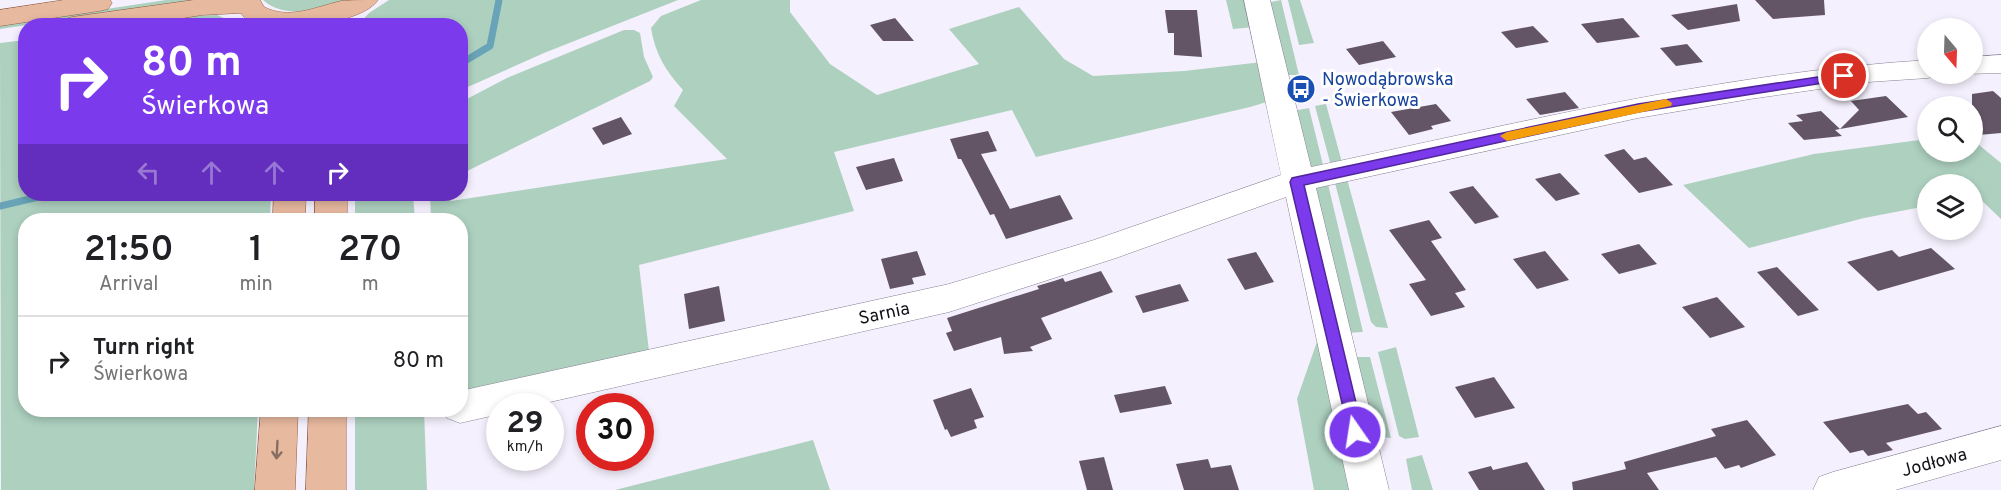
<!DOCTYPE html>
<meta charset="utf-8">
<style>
:root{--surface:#fff;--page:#f2f2f2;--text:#202124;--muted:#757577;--line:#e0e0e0}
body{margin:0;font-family:Overpass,sans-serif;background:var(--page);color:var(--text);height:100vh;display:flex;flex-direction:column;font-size:22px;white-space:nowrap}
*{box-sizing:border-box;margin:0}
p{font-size:20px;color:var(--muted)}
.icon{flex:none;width:33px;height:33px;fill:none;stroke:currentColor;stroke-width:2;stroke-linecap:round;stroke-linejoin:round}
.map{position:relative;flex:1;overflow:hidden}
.sheet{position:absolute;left:18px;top:213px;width:450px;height:204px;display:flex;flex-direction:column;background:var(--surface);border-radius:24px;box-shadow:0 3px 9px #0003}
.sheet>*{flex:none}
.banner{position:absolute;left:18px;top:18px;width:450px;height:183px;border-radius:24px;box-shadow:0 3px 9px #0003;background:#7c3aed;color:#fff;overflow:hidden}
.needle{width:39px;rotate:161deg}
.fabs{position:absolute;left:1917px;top:18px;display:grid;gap:12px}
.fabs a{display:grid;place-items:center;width:66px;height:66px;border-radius:50%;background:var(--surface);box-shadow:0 3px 9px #0003;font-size:30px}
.speed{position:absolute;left:486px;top:393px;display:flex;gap:12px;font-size:30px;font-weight:700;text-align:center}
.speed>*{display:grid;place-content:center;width:78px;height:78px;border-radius:50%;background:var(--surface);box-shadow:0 3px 9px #0003;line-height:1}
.speed small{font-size:15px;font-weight:400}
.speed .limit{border:9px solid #d22;background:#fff;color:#111}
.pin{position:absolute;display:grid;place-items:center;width:51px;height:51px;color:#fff;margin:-26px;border:3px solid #fff;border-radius:50%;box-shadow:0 2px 6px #0007}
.me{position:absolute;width:66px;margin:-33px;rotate:347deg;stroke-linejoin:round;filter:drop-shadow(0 0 4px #0008)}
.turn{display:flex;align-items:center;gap:21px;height:126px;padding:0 24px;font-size:27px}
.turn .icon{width:78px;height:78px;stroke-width:2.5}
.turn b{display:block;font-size:42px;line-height:51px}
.lanes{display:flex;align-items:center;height:57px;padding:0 24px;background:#0003;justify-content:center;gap:30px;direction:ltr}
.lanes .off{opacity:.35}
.eta{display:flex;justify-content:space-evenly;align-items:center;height:102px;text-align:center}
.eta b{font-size:36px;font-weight:600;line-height:42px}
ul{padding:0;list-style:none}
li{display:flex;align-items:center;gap:18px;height:90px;padding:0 24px;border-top:2px solid var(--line)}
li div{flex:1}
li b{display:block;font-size:22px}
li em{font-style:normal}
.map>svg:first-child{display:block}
</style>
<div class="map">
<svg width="2001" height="490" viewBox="0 0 2001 490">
<rect width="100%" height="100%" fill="#f5f0fd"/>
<path fill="#add0bf" d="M 166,0 L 195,0 L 0,29 L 0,25 Z
M 263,0 L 345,0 C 321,12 284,19 263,0 Z
M 389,0 L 678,0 L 544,53 L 461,90 L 460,26 L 358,25 L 369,13 Z
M 701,0 L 790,0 L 790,12 L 830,64 L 877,95 L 979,64 L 949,29 L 1019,7 L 1064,59 L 1093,76 L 1184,71 L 1262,62 L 1270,101 L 1250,107 L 1036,157 L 1012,110 L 834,152 L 854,211 L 639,265 L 650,360 L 461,402 L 460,220 L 431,220 L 430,194 L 451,194 L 451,201 L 727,159 L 674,106 L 683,90 C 666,71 655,54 651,28 L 661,16 Z
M 1226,0 L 1248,0 L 1254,27 L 1233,29 Z
M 1281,0 L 1299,75 L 1289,75 L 1285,72 L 1267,3 Z
M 1288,0 L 1300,0 L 1314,43 L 1299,45 Z
M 217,15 L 240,25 L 124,26 L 191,16 Z
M 624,30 L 634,30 L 640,33 L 644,57 L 653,77 L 650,81 L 461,174 L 460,103 L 463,101 L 507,78 Z
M 25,40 L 26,194 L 271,194 L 270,220 L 26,220 L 26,410 L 258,410 L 254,490 L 1,490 L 0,43 Z
M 1326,104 L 1343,166 L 1331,166 L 1315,106 Z
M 1309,108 L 1324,169 L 1307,166 L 1293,111 Z
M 1927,139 L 1928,152 L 1972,152 L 1973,140 L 2001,163 L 2001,219 L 1977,196 L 1973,197 L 1972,184 L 1928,184 L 1927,206 L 1864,218 L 1749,248 L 1683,185 L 1814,154 Z
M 1347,179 L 1388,328 L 1376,327 L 1371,322 L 1335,183 Z
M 1328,184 L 1363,332 L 1345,333 L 1311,189 Z
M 355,194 L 413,194 L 415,220 L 355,220 Z
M 1320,333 L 1327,366 L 1324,372 L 1355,490 L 1314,490 L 1297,399 Z
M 1396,347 L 1419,437 L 1405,439 L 1399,436 L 1378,352 Z
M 1349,357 L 1370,357 L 1391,438 L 1368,436 Z
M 355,410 L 424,410 L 427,490 L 355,490 Z
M 813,440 L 830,490 L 615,490 Z
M 1422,455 L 1433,490 L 1412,490 L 1406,459 Z"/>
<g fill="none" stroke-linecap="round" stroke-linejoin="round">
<path stroke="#68a3b7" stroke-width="7" d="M 460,64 L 490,46 L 499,0
M 0,206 L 51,194"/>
</g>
<path fill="#635565" d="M 1755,0 L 1824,0 L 1825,15 L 1773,19 Z
M 1737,4 L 1740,21 L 1688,30 L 1671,15 Z
M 1165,10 L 1197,10 L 1202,57 L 1174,55 L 1174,33 L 1168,33 Z
M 895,18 L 914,41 L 883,41 L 870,25 Z
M 1623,18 L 1640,37 L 1597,43 L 1581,24 Z
M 1533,26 L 1549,42 L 1516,48 L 1501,32 Z
M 1383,41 L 1396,57 L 1359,65 L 1346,49 Z
M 1687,44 L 1703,62 L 1676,66 L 1660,48 Z
M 1993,91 L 2001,98 L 2001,133 L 1979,135 L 1972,129 L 1972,94 Z
M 1565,92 L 1579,108 L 1540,115 L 1526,99 Z
M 1886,96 L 1908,117 L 1840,129 L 1859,110 L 1851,101 Z
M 1436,104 L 1451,121 L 1431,126 L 1433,129 L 1409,135 L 1391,112 Z
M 1821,111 L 1840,129 L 1835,130 L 1842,136 L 1804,140 L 1788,123 L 1803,121 L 1796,115 Z
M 621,117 L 632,134 L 603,145 L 592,128 Z
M 988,131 L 997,151 L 981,154 L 1010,209 L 995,213 L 1060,195 L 1073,219 L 1006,239 L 994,214 L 990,215 L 961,159 L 958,159 L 950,139 Z
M 1624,149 L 1634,160 L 1646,157 L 1673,185 L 1639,193 L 1604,155 Z
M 894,158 L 903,181 L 866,190 L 856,167 Z
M 1560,173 L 1580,194 L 1556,201 L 1535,179 Z
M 1473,186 L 1499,217 L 1475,224 L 1449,192 Z
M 1429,220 L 1442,238 L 1431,241 L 1466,290 L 1455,293 L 1465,307 L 1431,316 L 1409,284 L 1426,280 L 1389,230 Z
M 1639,244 L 1657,264 L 1619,274 L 1601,254 Z
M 1931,248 L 1955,269 L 1878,291 L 1847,262 L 1892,250 L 1899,257 Z
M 917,251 L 926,275 L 912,278 L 914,284 L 890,289 L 881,259 Z
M 1545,251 L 1569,280 L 1537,289 L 1513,259 Z
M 1256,252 L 1274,282 L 1245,290 L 1227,259 Z
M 1777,267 L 1819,310 L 1798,316 L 1757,272 Z
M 1101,271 L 1113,292 L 1041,318 L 1052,339 L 1030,347 L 1033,351 L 1004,354 L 1001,337 L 954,351 L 946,333 L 952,331 L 947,318 L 1039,289 L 1037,286 L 1054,281 L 1063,278 L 1065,282 Z
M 1180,284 L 1189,301 L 1143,313 L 1135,296 Z
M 719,286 L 725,321 L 689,329 L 684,294 Z
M 1717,297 L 1745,327 L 1710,338 L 1682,307 Z
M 1494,377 L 1515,408 L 1475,418 L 1455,387 Z
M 1165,386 L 1172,404 L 1120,413 L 1114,395 Z
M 971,388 L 984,417 L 974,420 L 977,428 L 951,437 L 947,429 L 945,430 L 933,400 Z
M 1908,404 L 1918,414 L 1926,412 L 1942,429 L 1886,443 L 1893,450 L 1868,456 L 1863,450 L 1850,453 L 1823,422 Z
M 1747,420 L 1776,455 L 1741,468 L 1739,465 L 1725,469 L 1716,457 L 1647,473 L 1659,490 L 1573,490 L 1572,482 L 1626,469 L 1624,462 L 1716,436 L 1711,429 Z
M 1104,457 L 1113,490 L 1087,490 L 1079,461 Z
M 1208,459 L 1211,468 L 1231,465 L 1239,490 L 1184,490 L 1176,464 Z
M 1527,462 L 1545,490 L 1479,490 L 1468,472 L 1491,466 L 1493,470 Z"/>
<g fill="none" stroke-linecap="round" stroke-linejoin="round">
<g stroke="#888195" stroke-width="1">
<path id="minor" d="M 1244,0 L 1270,0 L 1311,167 C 1515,124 1719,73 1928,60 L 1928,74 L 1939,74 L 1928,78 L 1868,82 L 1750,99 L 1638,118 L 1316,188 L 1389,490 L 1349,490 L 1286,197 L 1116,258 L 949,312 L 532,406 L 500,406 L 500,414 L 460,423 L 447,418 L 443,410 L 460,410 L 460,391 L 949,284 L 1094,240 L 1281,175 Z
M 2001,55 L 2001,73 L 1966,74 L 1972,74 L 1972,57 Z
M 2001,426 L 2001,460 L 1895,490 L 1813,490 L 1819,477 L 1833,472 Z"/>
</g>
<g stroke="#936046" stroke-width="1">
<path id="major" d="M 64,0 L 110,0 L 112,3 L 108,9 L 99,11 L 0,26 L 0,10 Z
M 194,0 L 260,0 L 264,7 C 289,20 316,7 341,1 C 352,0 367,0 378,0 C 362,24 286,30 259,26 C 252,24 245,19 241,13 L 202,15 L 133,26 L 59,26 L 62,20 L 72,17 Z
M 274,194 L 306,194 L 305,220 L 273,220 Z
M 315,194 L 347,194 L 347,220 L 315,220 Z
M 261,410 L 298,410 L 295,490 L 255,490 Z
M 309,410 L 346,410 L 346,490 L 306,490 Z"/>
</g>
<use href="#minor" fill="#fff" fill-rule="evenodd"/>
<use href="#major" fill="#e7b99f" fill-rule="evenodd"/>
</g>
<defs><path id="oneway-shaft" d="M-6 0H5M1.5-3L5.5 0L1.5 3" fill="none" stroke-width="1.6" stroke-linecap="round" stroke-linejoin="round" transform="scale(1.5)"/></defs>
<use stroke="#886d63" href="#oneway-shaft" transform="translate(277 450) rotate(93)"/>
<path fill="#7c3aed" stroke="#51269a" stroke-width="1.5" d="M 1844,73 L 1850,76 L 1849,79 L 1638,112 L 1304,185 L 1363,432 L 1361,437 L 1355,439 L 1350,437 L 1290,182 L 1292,178 L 1638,104 Z"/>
<path fill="#f59e0b" d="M 1666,99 L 1672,103 L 1671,106 L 1507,141 L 1500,136 L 1507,132 Z"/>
<defs>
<g id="bus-disc" transform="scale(1.5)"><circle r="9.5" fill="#1a4fb4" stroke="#fff"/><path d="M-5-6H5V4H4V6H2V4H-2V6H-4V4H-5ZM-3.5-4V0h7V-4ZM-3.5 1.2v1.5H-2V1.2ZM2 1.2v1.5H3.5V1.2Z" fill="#fff"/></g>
</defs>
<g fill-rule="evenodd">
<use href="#bus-disc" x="1301" y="89"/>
</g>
<g text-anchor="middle" stroke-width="6" stroke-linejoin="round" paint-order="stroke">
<g font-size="18" fill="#164399" stroke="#fff" text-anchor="start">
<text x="1322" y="85">Nowodąbrowska<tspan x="1322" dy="21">- Świerkowa</tspan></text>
</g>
<g font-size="18" fill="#141119" stroke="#fff">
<text transform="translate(884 313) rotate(-12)" y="6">Sarnia</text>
<text transform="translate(1934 462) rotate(-15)" y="6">Jodłowa</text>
</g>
</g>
</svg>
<div class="fabs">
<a><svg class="needle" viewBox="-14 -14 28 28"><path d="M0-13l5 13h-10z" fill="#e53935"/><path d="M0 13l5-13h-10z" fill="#757577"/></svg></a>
<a><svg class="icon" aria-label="search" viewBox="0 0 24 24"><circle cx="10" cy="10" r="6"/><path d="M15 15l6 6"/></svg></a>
<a><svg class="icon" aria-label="layers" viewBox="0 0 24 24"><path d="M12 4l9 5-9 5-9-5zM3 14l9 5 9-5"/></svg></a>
</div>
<div class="speed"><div>29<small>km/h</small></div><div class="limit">30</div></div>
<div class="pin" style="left:1844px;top:76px;background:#d93025"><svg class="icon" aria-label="arrive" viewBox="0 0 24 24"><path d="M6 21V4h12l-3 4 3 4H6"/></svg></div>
<svg class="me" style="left:1355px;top:432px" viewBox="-20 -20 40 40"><circle r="17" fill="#7c3aed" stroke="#fff" stroke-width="3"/><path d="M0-11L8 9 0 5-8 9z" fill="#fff"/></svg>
<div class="banner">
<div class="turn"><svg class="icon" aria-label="right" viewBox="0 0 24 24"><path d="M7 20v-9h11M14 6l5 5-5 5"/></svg><div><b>80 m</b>Świerkowa</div></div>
<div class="lanes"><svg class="icon off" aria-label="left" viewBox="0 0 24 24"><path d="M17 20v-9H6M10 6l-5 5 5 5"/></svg><svg class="icon off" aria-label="ahead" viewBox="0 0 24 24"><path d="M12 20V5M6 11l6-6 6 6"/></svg><svg class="icon off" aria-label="ahead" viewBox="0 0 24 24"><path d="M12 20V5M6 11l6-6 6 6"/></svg><svg class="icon" aria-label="right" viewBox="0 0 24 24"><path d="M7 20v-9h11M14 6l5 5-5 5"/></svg></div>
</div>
<section class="sheet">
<div class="eta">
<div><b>21:50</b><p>Arrival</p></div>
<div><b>1</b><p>min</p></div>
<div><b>270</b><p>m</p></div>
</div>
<ul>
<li><svg class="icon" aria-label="right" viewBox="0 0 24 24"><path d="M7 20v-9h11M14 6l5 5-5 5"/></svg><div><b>Turn right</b><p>Świerkowa</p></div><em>80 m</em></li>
</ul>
</section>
</div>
